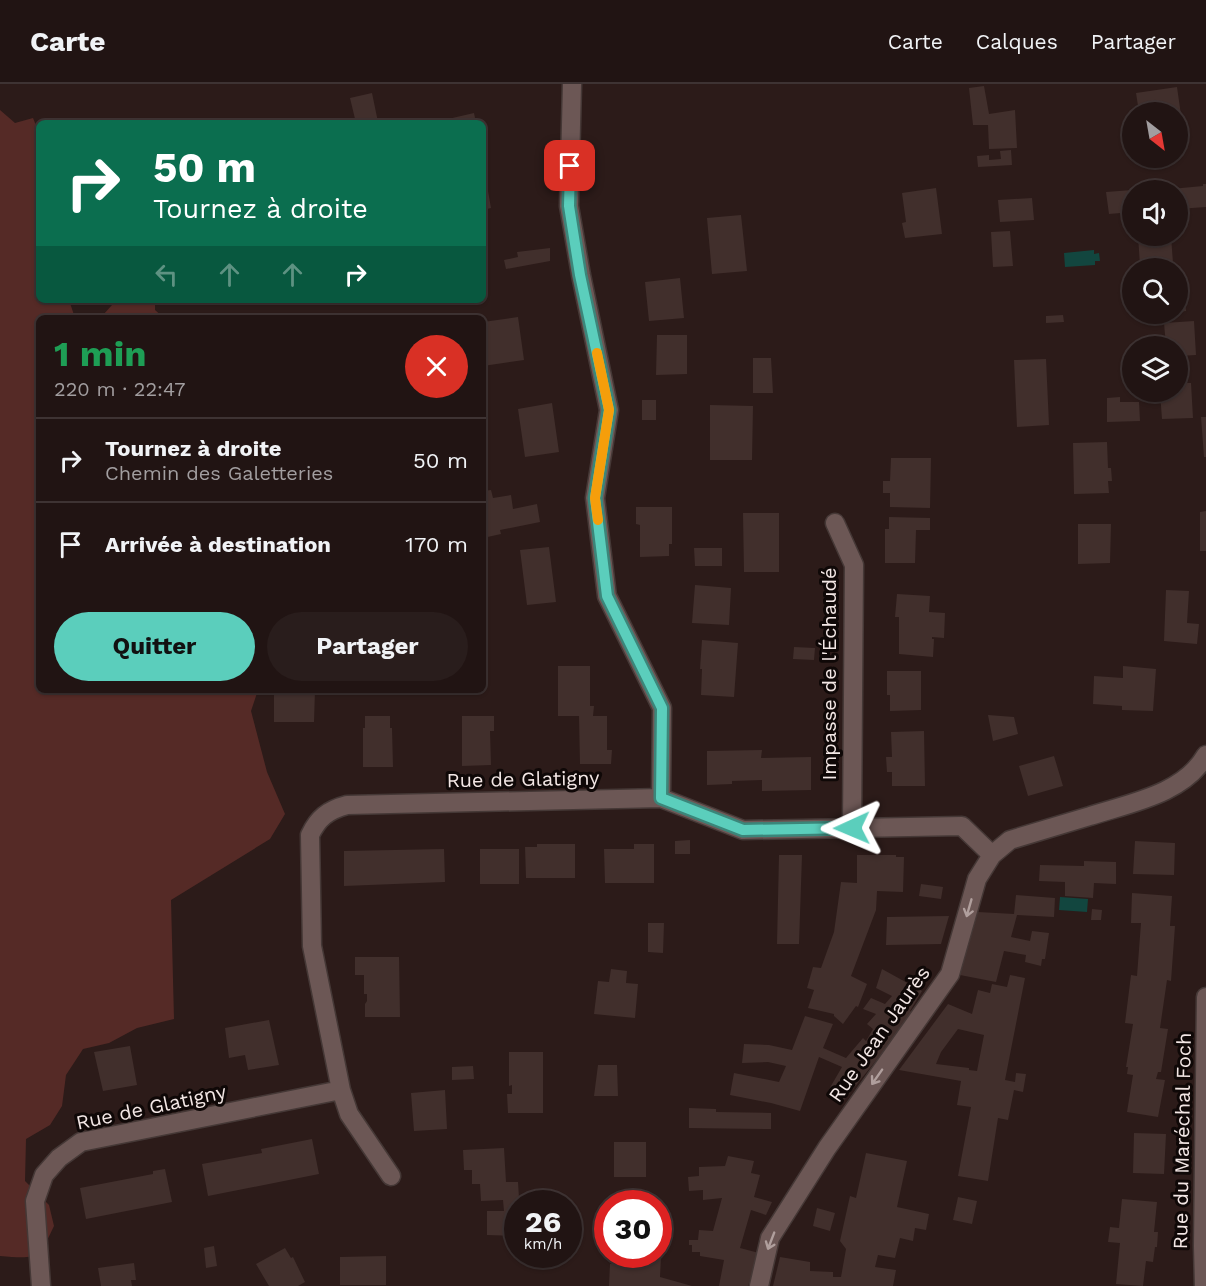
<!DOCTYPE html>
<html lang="fr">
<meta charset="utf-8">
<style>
:root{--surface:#211413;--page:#291d1c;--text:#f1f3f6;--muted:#a29ea0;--line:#3e3333;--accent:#5bcebc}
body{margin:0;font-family:"Work Sans",sans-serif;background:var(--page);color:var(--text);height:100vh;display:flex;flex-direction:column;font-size:22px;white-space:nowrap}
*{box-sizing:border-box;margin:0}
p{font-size:20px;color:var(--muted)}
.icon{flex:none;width:33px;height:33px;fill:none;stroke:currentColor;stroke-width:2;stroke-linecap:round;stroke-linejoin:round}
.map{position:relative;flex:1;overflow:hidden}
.details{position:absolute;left:36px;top:231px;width:450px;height:378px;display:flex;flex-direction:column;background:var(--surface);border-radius:9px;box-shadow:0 2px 4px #0004,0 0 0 2px var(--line)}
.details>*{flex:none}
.hud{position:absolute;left:36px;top:36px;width:450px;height:183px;border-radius:9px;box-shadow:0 2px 4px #0004,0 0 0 2px var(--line);background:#0b6e4f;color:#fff;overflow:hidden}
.needle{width:39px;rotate:149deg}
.tools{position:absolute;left:1122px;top:18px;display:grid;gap:12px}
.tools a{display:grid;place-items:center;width:66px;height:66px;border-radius:50%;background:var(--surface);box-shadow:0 2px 4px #0004,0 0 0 2px var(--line);font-size:30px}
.speed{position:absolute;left:504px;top:1106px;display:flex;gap:12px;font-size:30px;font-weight:700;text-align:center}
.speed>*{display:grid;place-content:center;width:78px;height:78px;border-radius:50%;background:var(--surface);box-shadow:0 2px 4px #0004,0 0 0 2px var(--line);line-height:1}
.speed small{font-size:15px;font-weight:400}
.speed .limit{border:9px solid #d22;background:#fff;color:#111}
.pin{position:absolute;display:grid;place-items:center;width:51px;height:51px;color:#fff;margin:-26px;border-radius:12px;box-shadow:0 3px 9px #0006}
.me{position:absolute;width:66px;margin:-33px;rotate:269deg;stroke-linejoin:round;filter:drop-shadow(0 0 4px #0008)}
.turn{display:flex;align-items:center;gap:21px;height:126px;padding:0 18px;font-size:27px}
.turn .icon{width:78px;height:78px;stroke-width:2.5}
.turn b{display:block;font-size:42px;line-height:51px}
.lanes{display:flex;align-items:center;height:57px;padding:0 18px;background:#0003;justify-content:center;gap:30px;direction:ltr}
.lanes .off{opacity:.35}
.round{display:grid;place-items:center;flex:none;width:63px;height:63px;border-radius:32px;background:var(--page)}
.overview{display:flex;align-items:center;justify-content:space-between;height:102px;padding:0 18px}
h1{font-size:36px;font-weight:700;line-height:45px;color:#1e9e55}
.action{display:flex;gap:12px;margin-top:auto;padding:12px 18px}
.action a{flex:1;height:69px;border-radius:36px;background:var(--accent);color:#111;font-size:24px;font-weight:700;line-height:69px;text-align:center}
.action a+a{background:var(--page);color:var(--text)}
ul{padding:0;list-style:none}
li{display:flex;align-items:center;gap:18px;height:84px;padding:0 18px;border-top:2px solid var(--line)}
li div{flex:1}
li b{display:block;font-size:22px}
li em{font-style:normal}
header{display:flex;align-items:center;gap:36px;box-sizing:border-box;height:84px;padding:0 30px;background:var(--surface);border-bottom:2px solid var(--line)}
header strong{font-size:28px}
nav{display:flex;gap:33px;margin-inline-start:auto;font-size:21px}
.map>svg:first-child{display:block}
</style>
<header>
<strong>Carte</strong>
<nav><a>Carte</a><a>Calques</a><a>Partager</a></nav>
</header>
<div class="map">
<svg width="1206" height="1202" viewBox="0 0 1206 1202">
<rect width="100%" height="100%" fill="#2c1b19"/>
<path fill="#552a26" d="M 0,26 L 15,39 L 33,34 L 39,49 L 39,216 L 69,216 L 74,231 L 79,234 L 39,234 L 39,606 L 258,606 L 251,627 L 267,688 L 285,730 L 270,755 L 171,816 L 174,935 L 137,944 L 109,959 L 83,965 L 66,991 L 62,1022 L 50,1041 L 26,1055 L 25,1097 L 49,1121 L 54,1142 C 38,1176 36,1175 0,1172 Z
M 112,216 L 155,216 L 155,226 L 164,234 L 94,234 L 103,231 L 112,221 Z"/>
<path fill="#12463f" d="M 1094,166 L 1094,170 L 1099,169 L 1100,177 L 1095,177 L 1095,181 L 1065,183 L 1064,169 Z
M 1060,813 L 1088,815 L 1087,828 L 1059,826 Z"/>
<path fill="#412f2c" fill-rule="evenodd" d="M 984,2 L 989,30 L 1015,26 L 1017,64 L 989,65 L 988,41 L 973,41 L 969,4 Z
M 1177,3 L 1181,31 L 1178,32 L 1178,28 L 1139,28 L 1136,9 Z
M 372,9 L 378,38 L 356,39 L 350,14 Z
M 474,29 L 476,39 L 435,39 L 435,38 Z
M 1011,66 L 1012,81 L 978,83 L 977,72 L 989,71 L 989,76 L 1001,75 L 1000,67 Z
M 1203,100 L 1206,100 L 1206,123 L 1178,125 L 1178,106 L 1171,106 L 1171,105 L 1203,102 Z
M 936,104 L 942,150 L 905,154 L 902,139 L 906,138 L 902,109 Z
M 1132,106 L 1132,128 L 1109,130 L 1106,108 Z
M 483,107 L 488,107 L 491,124 L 483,126 Z
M 1032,114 L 1034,136 L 1000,138 L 998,116 Z
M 741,131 L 747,187 L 712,190 L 707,134 Z
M 1010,147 L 1013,182 L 993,183 L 991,148 Z
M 1138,152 L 1171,152 L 1173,179 L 1140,181 Z
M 550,164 L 550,177 L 506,185 L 504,176 L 518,173 L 517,168 Z
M 1178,189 L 1182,189 L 1183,201 L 1187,200 L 1189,215 L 1185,215 L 1186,227 L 1178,228 Z
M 680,194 L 684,234 L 649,237 L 645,198 Z
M 1063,231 L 1064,238 L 1046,239 L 1046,232 Z
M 518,233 L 524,276 L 483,282 L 483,238 Z
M 1194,237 L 1196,271 L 1178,272 L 1178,262 L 1166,262 L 1164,239 Z
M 657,251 L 687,251 L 687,290 L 656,291 Z
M 753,274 L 771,274 L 773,309 L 753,309 Z
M 1046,275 L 1049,341 L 1017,343 L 1014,276 Z
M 1178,299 L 1191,299 L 1193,334 L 1162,335 L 1160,308 L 1178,308 Z
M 1120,313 L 1120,318 L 1139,318 L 1140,337 L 1107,338 L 1107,314 Z
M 642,316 L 656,316 L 656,336 L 642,336 Z
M 552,319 L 559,368 L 525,373 L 518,325 Z
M 710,321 L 753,322 L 752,376 L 710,376 Z
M 1201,333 L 1206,333 L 1206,373 L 1204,373 Z
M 1107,358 L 1108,384 L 1111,384 L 1112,397 L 1108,397 L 1109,409 L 1074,410 L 1073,359 Z
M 891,374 L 931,374 L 930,424 L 890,423 L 890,409 L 883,409 L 883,397 L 890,397 Z
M 491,406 L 493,414 L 511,411 L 513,425 L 537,420 L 540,438 L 500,446 L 501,450 L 483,454 L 483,407 Z
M 636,423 L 672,423 L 672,460 L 669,460 L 669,472 L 640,473 L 640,441 L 636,440 Z
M 1206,427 L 1206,467 L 1200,467 L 1200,428 Z
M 743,429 L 779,429 L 779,488 L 744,488 Z
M 889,433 L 930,434 L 930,446 L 916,446 L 915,479 L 885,479 L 885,445 L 889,445 Z
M 1078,440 L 1111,440 L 1110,479 L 1078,480 Z
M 549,463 L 556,518 L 527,521 L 520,466 Z
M 694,464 L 722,464 L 722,482 L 695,482 Z
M 695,501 L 731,504 L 729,541 L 692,539 Z
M 1166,506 L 1189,507 L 1187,539 L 1199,540 L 1197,560 L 1164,557 Z
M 897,510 L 930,512 L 929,528 L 945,529 L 944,554 L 932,553 L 932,555 L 934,555 L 933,573 L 899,570 L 899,533 L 895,533 Z
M 702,556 L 738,559 L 734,613 L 701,611 L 702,585 L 700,585 Z
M 794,563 L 815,564 L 814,576 L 793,575 Z
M 558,582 L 590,582 L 590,622 L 594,622 L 593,632 L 607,632 L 607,666 L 612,666 L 611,680 L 580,680 L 579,632 L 558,632 Z
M 1123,582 L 1156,585 L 1153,627 L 1122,626 L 1122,622 L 1093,620 L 1094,592 L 1123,594 Z
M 887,587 L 921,587 L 921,626 L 890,627 L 890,611 L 887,611 Z
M 274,606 L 315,606 L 314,638 L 274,638 Z
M 444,606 L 475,606 L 475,610 L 444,609 Z
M 988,631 L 1014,633 L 1018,650 L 993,657 Z
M 365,632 L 390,632 L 390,644 L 392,644 L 393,683 L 363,683 L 363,644 L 365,644 Z
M 462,632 L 494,632 L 494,647 L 490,647 L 491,681 L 462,682 Z
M 924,647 L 925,702 L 892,702 L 892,688 L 887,688 L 886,673 L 892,673 L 891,648 Z
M 762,666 L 761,674 L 811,673 L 811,706 L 762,707 L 762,696 L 732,697 L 732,700 L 707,701 L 707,667 Z
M 1054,672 L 1063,702 L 1028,712 L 1019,682 Z
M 690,756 L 690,770 L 675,770 L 675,757 Z
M 1135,757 L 1175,759 L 1174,791 L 1133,790 Z
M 537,760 L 575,760 L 575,794 L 526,794 L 525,763 L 537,763 Z
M 634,760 L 654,760 L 654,799 L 605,799 L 604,765 L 634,765 Z
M 444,765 L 445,798 L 344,802 L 344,767 Z
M 480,765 L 519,765 L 519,800 L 480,800 Z
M 779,771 L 802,771 L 799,860 L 777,860 Z
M 857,771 L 896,771 L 896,773 L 904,773 L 903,808 L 877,807 L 876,826 L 851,892 L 867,900 L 858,923 L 856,922 L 843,940 L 834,932 L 834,930 L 808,924 L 814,906 L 807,904 L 813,883 L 821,884 L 834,848 L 841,798 L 857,799 Z
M 1084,777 L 1116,778 L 1116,800 L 1094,799 L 1093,814 L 1065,812 L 1065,798 L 1039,797 L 1040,781 L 1084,782 Z
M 921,800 L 943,803 L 941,815 L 919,812 Z
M 1132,809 L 1172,812 L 1170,842 L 1175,842 L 1171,897 L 1167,896 L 1160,944 L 1168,945 L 1161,988 L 1158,988 L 1156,995 L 1165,996 L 1158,1033 L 1127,1028 L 1133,991 L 1127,990 L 1128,983 L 1126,983 L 1133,940 L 1125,939 L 1131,891 L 1137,892 L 1141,839 L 1131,839 Z
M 1016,811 L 1055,814 L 1054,833 L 1017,831 L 1011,853 L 1030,857 L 1032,847 L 1049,849 L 1045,875 L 1042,875 L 1041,882 L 1025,878 L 1026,871 L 1004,867 L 996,898 L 960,891 L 978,828 L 1014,830 Z
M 1092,825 L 1102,826 L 1101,836 L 1091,836 Z
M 949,832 L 941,860 L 886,861 L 887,833 Z
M 648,839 L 664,839 L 663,869 L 648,868 Z
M 355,873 L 399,873 L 400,933 L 365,933 L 365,920 L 367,917 L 367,910 L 364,910 L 364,891 L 355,891 Z
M 611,885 L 627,887 L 626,899 L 638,900 L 635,934 L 594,930 L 598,897 L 609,898 Z
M 882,885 L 922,907 L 910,927 L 914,930 L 844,1016 L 828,1007 L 842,983 L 819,973 L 800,1027 L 771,1019 L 730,1011 L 734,989 L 779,998 L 786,982 L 768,978 L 742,979 L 744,960 L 769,961 L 792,966 L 805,932 L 833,940 L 823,964 L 846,974 L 863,954 L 866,957 L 873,945 L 867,940 L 876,930 L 863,925 L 871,914 L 885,920 L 892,912 L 876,904 Z
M 1010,891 L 1025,894 L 1005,996 L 1015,998 L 1016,989 L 1026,990 L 1023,1008 L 1014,1006 L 1008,1036 L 998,1034 L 988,1097 L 958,1092 L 971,1023 L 957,1021 L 961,997 L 899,986 L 948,920 L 972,930 L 978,906 L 990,909 L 992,900 L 1007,903 ZM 958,945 L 984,951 L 977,987 L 969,986 L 969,984 L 936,980 L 941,968 Z
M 269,936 L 279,981 L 248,986 L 245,971 L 229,974 L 225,944 Z
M 130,962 L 137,1001 L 103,1007 L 94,968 Z
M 509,968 L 543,968 L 543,1029 L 508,1029 L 507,1010 L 512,1010 L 512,1001 L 509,1002 Z
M 598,981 L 617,981 L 618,1012 L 594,1012 Z
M 473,982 L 474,995 L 452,996 L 452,983 Z
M 445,1006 L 447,1045 L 414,1047 L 411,1009 Z
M 689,1024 L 716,1025 L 716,1028 L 771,1029 L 771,1045 L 689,1044 Z
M 1134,1049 L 1166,1050 L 1164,1090 L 1133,1089 Z
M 312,1055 L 319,1090 L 208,1112 L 202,1080 L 262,1069 L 261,1065 Z
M 614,1058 L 646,1058 L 646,1093 L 614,1093 Z
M 504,1064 L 506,1098 L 518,1098 L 519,1114 L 539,1113 L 538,1119 L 518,1119 L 518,1152 L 487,1151 L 487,1127 L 504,1127 L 503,1116 L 481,1117 L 480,1100 L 472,1100 L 472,1086 L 464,1086 L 463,1066 Z
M 866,1069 L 907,1077 L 897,1123 L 929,1130 L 926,1146 L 915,1144 L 913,1157 L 900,1154 L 895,1174 L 878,1171 L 875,1183 L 896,1186 L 893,1202 L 773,1202 L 780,1173 L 810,1178 L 810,1187 L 833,1188 L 833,1193 L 841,1193 L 846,1165 L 840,1157 L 850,1112 L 856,1114 Z
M 728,1072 L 754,1077 L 751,1089 L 760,1091 L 754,1113 L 772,1118 L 766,1131 L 751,1126 L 740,1164 L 759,1169 L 748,1202 L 719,1202 L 724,1176 L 700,1172 L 700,1168 L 692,1168 L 692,1161 L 689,1161 L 689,1156 L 698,1156 L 699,1146 L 713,1147 L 722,1114 L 703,1116 L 703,1106 L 689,1107 L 688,1093 L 699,1092 L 699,1083 L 725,1082 Z
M 165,1085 L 172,1118 L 86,1135 L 80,1104 L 153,1090 L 153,1087 Z
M 958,1113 L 977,1117 L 972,1140 L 953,1136 Z
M 1122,1115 L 1157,1118 L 1154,1148 L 1158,1148 L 1157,1163 L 1155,1163 L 1153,1178 L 1146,1177 L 1143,1202 L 1116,1200 L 1120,1159 L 1108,1158 L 1110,1143 L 1119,1144 Z
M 817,1124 L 835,1129 L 830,1147 L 813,1142 Z
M 658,1153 L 662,1153 L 660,1193 L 692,1202 L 609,1202 L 610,1180 L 620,1180 L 621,1170 L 658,1170 Z
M 214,1162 L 217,1182 L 206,1184 L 204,1164 Z
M 285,1164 L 291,1174 L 293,1173 L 305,1198 L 298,1202 L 269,1202 L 256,1180 Z
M 386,1172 L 386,1201 L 340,1201 L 340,1173 Z
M 134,1179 L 136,1196 L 131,1196 L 132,1202 L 101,1202 L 98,1184 Z"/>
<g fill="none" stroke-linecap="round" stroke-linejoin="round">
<g stroke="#453836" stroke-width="21">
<path id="minor" d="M 572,0 L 569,122 L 581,191 L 609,326 L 595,414 L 607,512 L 662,624 L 661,714
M 835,439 L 854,481 L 852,744
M 341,1006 L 349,1030 L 391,1092
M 41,1202 L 35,1117 L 44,1091 L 59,1074 L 81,1058 L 341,1006 L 312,862 L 310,751 C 318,734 328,726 347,721 L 661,714 L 743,746 L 962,742 L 992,771
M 759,1202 L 770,1154 L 827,1064 L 950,890 L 977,795 L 992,771 L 1010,756 C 1036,748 1063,740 1090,732 C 1130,719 1184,710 1206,671
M 1204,1202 L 1203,1162 L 1206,913"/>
</g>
<use href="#minor" stroke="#6c5755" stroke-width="18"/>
</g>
<defs><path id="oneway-shaft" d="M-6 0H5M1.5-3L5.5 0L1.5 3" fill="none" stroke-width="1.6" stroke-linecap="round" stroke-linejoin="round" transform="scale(1.5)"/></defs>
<g stroke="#b09f9d">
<use href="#oneway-shaft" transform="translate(969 824) rotate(106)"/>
<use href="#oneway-shaft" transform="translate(877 993) rotate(125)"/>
<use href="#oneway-shaft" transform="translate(771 1157) rotate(111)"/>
</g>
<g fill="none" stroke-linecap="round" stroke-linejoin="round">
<g stroke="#3b867a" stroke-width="15">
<path id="route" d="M 570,82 L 569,122 L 580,191 L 609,326 L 595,414 L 607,512 L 662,624 L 661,714 L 743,746 L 852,744"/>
</g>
<use href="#route" stroke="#5bcebc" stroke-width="10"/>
<path stroke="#f59e0b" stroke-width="10" d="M 597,269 L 609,326 L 595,414 L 598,436"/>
</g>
<g text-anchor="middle" stroke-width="6" stroke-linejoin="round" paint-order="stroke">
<g font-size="20" fill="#f3e7e5" stroke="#0f0807">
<text transform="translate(829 590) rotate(-90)" y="7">Impasse de l'Échaudé</text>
<text transform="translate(523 695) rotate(-1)" y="7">Rue de Glatigny</text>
<text transform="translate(879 950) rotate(-55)" y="7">Rue Jean Jaurès</text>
<text transform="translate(151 1023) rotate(-12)" y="7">Rue de Glatigny</text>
<text transform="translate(1182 1057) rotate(-89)" y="7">Rue du Maréchal Foch</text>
</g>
</g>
</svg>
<div class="tools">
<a><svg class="needle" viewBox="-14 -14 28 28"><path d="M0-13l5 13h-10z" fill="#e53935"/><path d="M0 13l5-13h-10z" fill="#a29ea0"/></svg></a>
<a><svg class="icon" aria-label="sound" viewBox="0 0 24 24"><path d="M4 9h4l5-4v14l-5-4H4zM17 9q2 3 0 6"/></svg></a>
<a><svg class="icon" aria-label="search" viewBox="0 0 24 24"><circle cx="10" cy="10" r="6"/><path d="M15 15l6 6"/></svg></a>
<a><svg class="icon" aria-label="layers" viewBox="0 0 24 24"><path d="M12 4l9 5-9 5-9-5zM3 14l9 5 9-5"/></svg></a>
</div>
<div class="speed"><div>26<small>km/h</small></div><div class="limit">30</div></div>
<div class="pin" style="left:570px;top:82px;background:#d93025"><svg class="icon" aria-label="arrive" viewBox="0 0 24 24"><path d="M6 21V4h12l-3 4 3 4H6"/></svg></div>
<svg class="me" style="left:852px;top:744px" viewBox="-20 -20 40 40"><path d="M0-17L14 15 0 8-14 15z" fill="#5bcebc" stroke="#fff" stroke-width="4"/></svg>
<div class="hud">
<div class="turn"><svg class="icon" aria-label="right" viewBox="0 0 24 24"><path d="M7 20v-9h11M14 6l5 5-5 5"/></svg><div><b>50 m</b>Tournez à droite</div></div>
<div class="lanes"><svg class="icon off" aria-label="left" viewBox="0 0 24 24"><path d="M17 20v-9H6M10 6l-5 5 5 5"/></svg><svg class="icon off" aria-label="ahead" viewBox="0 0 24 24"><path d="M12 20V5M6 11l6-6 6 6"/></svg><svg class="icon off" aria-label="ahead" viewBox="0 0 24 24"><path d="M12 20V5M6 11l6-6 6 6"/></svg><svg class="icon" aria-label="right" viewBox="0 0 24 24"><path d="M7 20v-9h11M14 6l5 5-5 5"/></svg></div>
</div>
<section class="details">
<div class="overview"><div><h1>1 min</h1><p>220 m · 22:47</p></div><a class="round" style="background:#d93025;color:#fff"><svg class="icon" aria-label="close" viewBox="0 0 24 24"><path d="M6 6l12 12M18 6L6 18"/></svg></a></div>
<ul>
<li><svg class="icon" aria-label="right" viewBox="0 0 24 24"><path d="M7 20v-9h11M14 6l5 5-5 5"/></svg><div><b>Tournez à droite</b><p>Chemin des Galetteries</p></div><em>50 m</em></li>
<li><svg class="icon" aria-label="arrive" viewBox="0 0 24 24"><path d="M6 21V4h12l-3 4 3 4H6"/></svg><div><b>Arrivée à destination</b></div><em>170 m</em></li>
</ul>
<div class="action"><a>Quitter</a><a>Partager</a></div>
</section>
</div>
